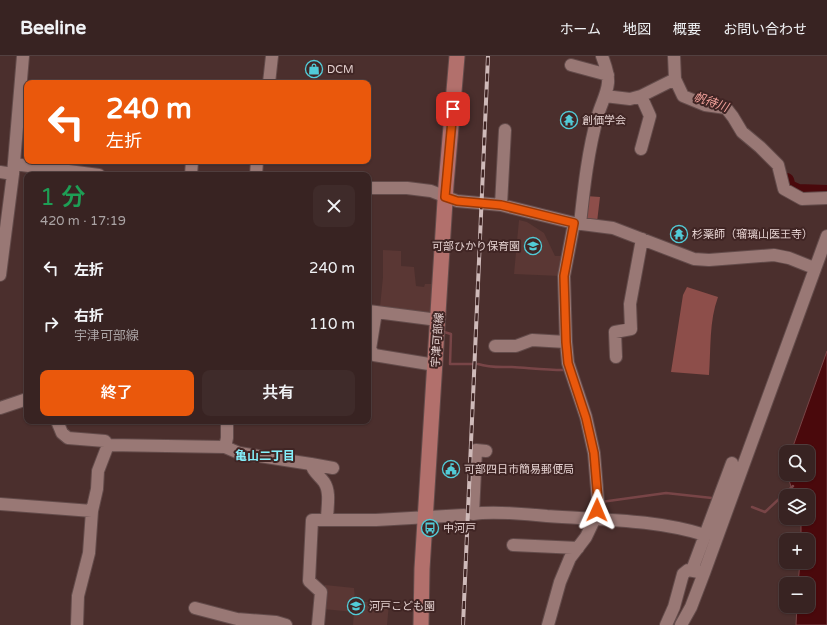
<!DOCTYPE html>
<html lang="ja">
<meta charset="utf-8">
<style>
:root{--surface:#382322;--page:#3f2b2a;--text:#f1f3f6;--muted:#aba4a5;--line:#524040;--accent:#ea580c}
body{margin:0;font-family:"Varela Round","Noto Sans JP",sans-serif;background:var(--page);color:var(--text);height:100vh;display:flex;flex-direction:column;font-size:15px;white-space:nowrap}
*{box-sizing:border-box;margin:0}
p{font-size:13px;color:var(--muted)}
.icon{flex:none;width:22px;height:22px;fill:none;stroke:currentColor;stroke-width:2;stroke-linecap:round;stroke-linejoin:round}
.map{position:relative;flex:1;overflow:hidden}
.panel{position:absolute;left:24px;top:116px;width:347px;height:252px;display:flex;flex-direction:column;background:var(--surface);border-radius:8px;box-shadow:0 1px 3px #0004,0 0 0 1px var(--line)}
.panel>*{flex:none}
.guide{position:absolute;left:24px;top:24px;width:347px;height:84px;border-radius:8px;box-shadow:0 1px 3px #0004,0 0 0 1px var(--line);background:#ea580c;color:#fff;overflow:hidden}
.buttons{position:absolute;left:779px;top:389px;display:grid;gap:8px}
.buttons a{display:grid;place-items:center;width:36px;height:36px;border-radius:8px;background:var(--surface);box-shadow:0 1px 3px #0004,0 0 0 1px var(--line);font-size:20px}
.pin{position:absolute;display:grid;place-items:center;width:34px;height:34px;color:#fff;margin:-17px;border-radius:8px;box-shadow:0 2px 6px #0006}
.me{position:absolute;width:44px;margin:-22px;rotate:1deg;stroke-linejoin:round;filter:drop-shadow(0 0 3px #0008)}
.turn{display:flex;align-items:center;gap:14px;height:84px;padding:0 16px;font-size:18px}
.turn .icon{width:52px;height:52px;stroke-width:2.5}
.turn b{display:block;font-size:28px;line-height:34px}
.round{display:grid;place-items:center;flex:none;width:42px;height:42px;border-radius:8px;background:var(--page)}
.headline{display:flex;align-items:center;justify-content:space-between;height:68px;padding:0 16px}
h1{font-size:24px;font-weight:600;line-height:30px;color:#1e9e55}
.button{display:flex;gap:8px;margin-top:auto;padding:8px 16px}
.button a{flex:1;height:46px;border-radius:8px;background:var(--accent);color:#fff;font-size:16px;font-weight:600;line-height:46px;text-align:center}
.button a+a{background:var(--page);color:var(--text)}
ul{padding:0;list-style:none}
li{display:flex;align-items:center;gap:12px;height:56px;padding:0 16px}
li div{flex:1}
li b{display:block;font-size:15px}
li em{font-style:normal}
header{display:flex;align-items:center;gap:24px;box-sizing:border-box;height:56px;padding:0 20px;background:var(--surface);border-bottom:1px solid var(--line)}
header strong{font-size:19px}
nav{display:flex;gap:22px;margin-inline-start:auto;font-size:14px}
.map>svg:first-child{display:block}
</style>
<header>
<strong>Beeline</strong>
<nav><a>ホーム</a><a>地図</a><a>概要</a><a>お問い合わせ</a></nav>
</header>
<div class="map">
<svg width="827" height="569" viewBox="0 0 827 569">
<rect width="100%" height="100%" fill="#4b2f2d"/>
<path fill="#5a3734" d="M 519,164 L 527,166 L 544,177 L 555,200 L 565,200 L 561,220 L 514,218 Z
M 383,194 L 401,195 L 401,210 L 414,211 L 416,230 L 424,231 L 425,228 L 433,228 L 431,259 L 380,251 L 383,221 Z
M 325,529 L 354,532 L 355,545 L 389,548 L 387,569 L 353,569 L 354,556 L 323,553 Z"/>
<path fill="#8d4e4a" d="M 586,140 L 600,141 L 597,166 L 587,165 L 584,161 Z
M 687,231 L 718,241 C 709,265 711,293 709,319 L 671,316 L 683,239 Z"/>
<path fill="#4a090c" stroke="#784547" d="M 827,295 L 827,569 L 796,569 L 797,550 L 808,550 L 808,528 L 798,528 L 800,506 L 808,506 L 808,484 L 801,484 L 801,462 L 808,462 L 808,440 L 794,440 L 787,418 L 808,418 L 808,396 L 791,396 Z"/>
<g fill="none" stroke-linecap="round" stroke-linejoin="round">
<path stroke="#784547" stroke-width="2.5" d="M 444,276 L 451,278 L 450,308 L 472,308
M 478,308 C 490,312 499,311 512,311 C 529,312 546,314 563,314
M 601,446 L 666,437 L 712,442
M 752,451 L 765,456 L 793,430"/>
<path stroke="#4a090c" stroke-width="14" d="M 787,124 L 789,131 L 798,135 L 827,136"/>
<g stroke="#634b4a" stroke-width="14">
<path id="minor" d="M 674,0 L 675,23 L 683,40 L 705,49 L 726,52 L 733,61 L 742,76 L 760,91 L 778,109 L 784,133 L 802,143 L 827,142
M 571,9 L 608,19
M 269,27 L 272,0
M 605,40 L 630,43 L 641,40 L 675,23
M 641,93 L 650,60 L 641,40
M 14,108 L 99,119
M 0,116 L 13,118
M 191,119 L 192,105
M 256,119 L 257,105
M 368,132 L 407,132 L 431,135 L 457,145 L 501,149 L 574,167 L 613,172 L 694,203 L 709,204 L 774,199 L 789,202 L 814,212
M 501,149 L 505,74
M 580,168 C 584,131 588,94 598,59 C 601,48 607,38 608,27 C 609,17 605,9 602,0
M 0,219 L 13,118 L 23,0
M 368,255 L 376,256 L 370,293 L 374,299 L 435,309
M 376,256 L 438,264
M 495,290 L 516,290 L 532,284 L 566,286
M 616,301 L 615,276 L 631,273 L 630,248 L 642,183
M 0,352 L 27,343
M 57,365 L 62,377 L 68,382 L 105,385 L 108,389 L 225,391 L 239,397 L 311,408 C 313,416 320,420 324,426 C 331,436 327,452 327,464
M 225,391 L 227,382 L 227,365
M 486,395 L 476,394 L 473,458 C 490,455 529,458 547,460 C 600,464 654,463 705,479
M 311,408 L 333,412
M 0,448 L 92,455
M 513,489 L 578,492
M 692,514 L 732,407
M 195,552 L 237,563 L 276,566 L 286,569
M 77,569 L 78,540 L 89,497 L 92,455 L 97,433 L 98,415 L 108,389
M 318,569 L 321,536 L 309,525 L 312,464 L 376,464 L 464,459
M 548,569 L 560,526 L 570,502 L 586,481 L 595,462 L 598,445 L 594,397 L 586,361 L 568,307 L 566,286 L 564,220 L 574,167
M 666,569 L 674,551 L 683,518 L 688,514 L 699,516
M 681,569 L 691,551 L 704,517 L 827,180"/>
</g>
<g stroke="#634b4a" stroke-width="17">
<path id="major" d="M 421,569 L 422,513 L 446,129 L 457,0"/>
</g>
<use href="#minor" stroke="#997875" stroke-width="12"/>
<use href="#major" stroke="#b2706c" stroke-width="15"/>
<g stroke="#cfbab9" stroke-width="4">
<path id="rail" d="M 463,569 L 488,0"/>
</g>
<use href="#rail" stroke="#402524" stroke-width="2.5" stroke-dasharray="8" stroke-linecap="butt"/>
</g>
<g fill="none" stroke-linecap="round" stroke-linejoin="round">
<g stroke="#983908" stroke-width="10">
<path id="route" d="M 453,53 L 445,141 L 457,145 L 501,149 L 574,167 L 564,220 L 566,286 L 568,307 L 586,362 L 594,397 L 598,445 L 597,454"/>
</g>
<use href="#route" stroke="#ea580c" stroke-width="7"/>
</g>
<defs>
<g id="shop-ring" transform="scale(0.9)"><circle r="9.5" fill="#402524" stroke="#52cbd7" stroke-width="1.5"/><path d="M-5-2.5h2.3a2.7 3.5 0 0 1 5.4 0H5L5.5 6h-11ZM-1.5-2.5h3a1.5 2.3 0 0 0-3 0Z" fill="#52cbd7"/></g>
<g id="temple-ring" transform="scale(0.9)"><circle r="9.5" fill="#402524" stroke="#52cbd7" stroke-width="1.5"/><path d="M0-6L5-2H3V0L6.5 2.5H4V6H1.5V3h-3V6H-4V2.5H-6.5L-3 0V-2H-5Z" fill="#52cbd7"/></g>
<g id="school-ring" transform="scale(0.9)"><circle r="9.5" fill="#402524" stroke="#52cbd7" stroke-width="1.5"/><path d="M0-5L7-2L0 1L-7-2ZM-4 1L0 2.5L4 1V4Q0 6-4 4Z" fill="#52cbd7"/></g>
<g id="civic-ring" transform="scale(0.9)"><circle r="9.5" fill="#402524" stroke="#52cbd7" stroke-width="1.5"/><path d="M-.6-6.5H3V-4.5H.6V-3L4-1V1h2V6H-6V1h2V-1L-.6-3ZM-1.2 2.5V6h2.4V2.5Z" fill="#52cbd7"/></g>
<g id="bus-ring" transform="scale(0.9)"><circle r="9.5" fill="#402524" stroke="#52cbd7" stroke-width="1.5"/><path d="M-5-6H5V4H4V6H2V4H-2V6H-4V4H-5ZM-3.5-4V0h7V-4ZM-3.5 1.2v1.5H-2V1.2ZM2 1.2v1.5H3.5V1.2Z" fill="#52cbd7"/></g>
</defs>
<g fill-rule="evenodd">
<use href="#shop-ring" x="314" y="13"/>
<use href="#temple-ring" x="569" y="64"/>
<use href="#temple-ring" x="679" y="178"/>
<use href="#school-ring" x="533" y="190"/>
<use href="#civic-ring" x="451" y="413"/>
<use href="#bus-ring" x="430" y="472"/>
<use href="#school-ring" x="356" y="550"/>
</g>
<g text-anchor="middle" stroke-width="4" stroke-linejoin="round" paint-order="stroke">
<g font-size="11" fill="#e5d2d1" stroke="#402524" text-anchor="start">
<text x="327" y="17">DCM</text>
<text x="582" y="68">創価学会</text>
<text x="692" y="182">杉薬師（瑠璃山医王寺）</text>
<text x="520" y="194" text-anchor="end">可部ひかり保育園</text>
<text x="464" y="417">可部四日市簡易郵便局</text>
<text x="443" y="476">中河戸</text>
<text x="369" y="554">河戸こども園</text>
</g>
<g font-size="11" fill="#e5d2d1" stroke="#402524">
<text transform="translate(437 284) rotate(-86)" y="4">宇津可部線</text>
</g>
<g font-size="12" font-style="italic" fill="#f9a69f" stroke="#402524">
<text transform="translate(711 46) rotate(19)" y="4">帆待川</text>
</g>
<g font-size="12" font-weight="bold" fill="#84effa" stroke="#402524">
<text x="265" y="404">亀山二丁目</text>
</g>
</g>
</svg>
<div class="buttons">
<a><svg class="icon" aria-label="search" viewBox="0 0 24 24"><circle cx="10" cy="10" r="6"/><path d="M15 15l6 6"/></svg></a>
<a><svg class="icon" aria-label="layers" viewBox="0 0 24 24"><path d="M12 4l9 5-9 5-9-5zM3 14l9 5 9-5"/></svg></a>
<a>+</a>
<a>−</a>
</div>
<div class="pin" style="left:453px;top:53px;background:#d93025"><svg class="icon" aria-label="arrive" viewBox="0 0 24 24"><path d="M6 21V4h12l-3 4 3 4H6"/></svg></div>
<svg class="me" style="left:597px;top:454px" viewBox="-20 -20 40 40"><path d="M0-17L14 15 0 8-14 15z" fill="#ea580c" stroke="#fff" stroke-width="4"/></svg>
<div class="guide">
<div class="turn"><svg class="icon" aria-label="left" viewBox="0 0 24 24"><path d="M17 20v-9H6M10 6l-5 5 5 5"/></svg><div><b>240 m</b>左折</div></div>
</div>
<section class="panel">
<div class="headline"><div><h1>1 分</h1><p>420 m · 17:19</p></div><a class="round"><svg class="icon" aria-label="close" viewBox="0 0 24 24"><path d="M6 6l12 12M18 6L6 18"/></svg></a></div>
<ul>
<li><svg class="icon" aria-label="left" viewBox="0 0 24 24"><path d="M17 20v-9H6M10 6l-5 5 5 5"/></svg><div><b>左折</b></div><em>240 m</em></li>
<li><svg class="icon" aria-label="right" viewBox="0 0 24 24"><path d="M7 20v-9h11M14 6l5 5-5 5"/></svg><div><b>右折</b><p>宇津可部線</p></div><em>110 m</em></li>
</ul>
<div class="button"><a>終了</a><a>共有</a></div>
</section>
</div>
